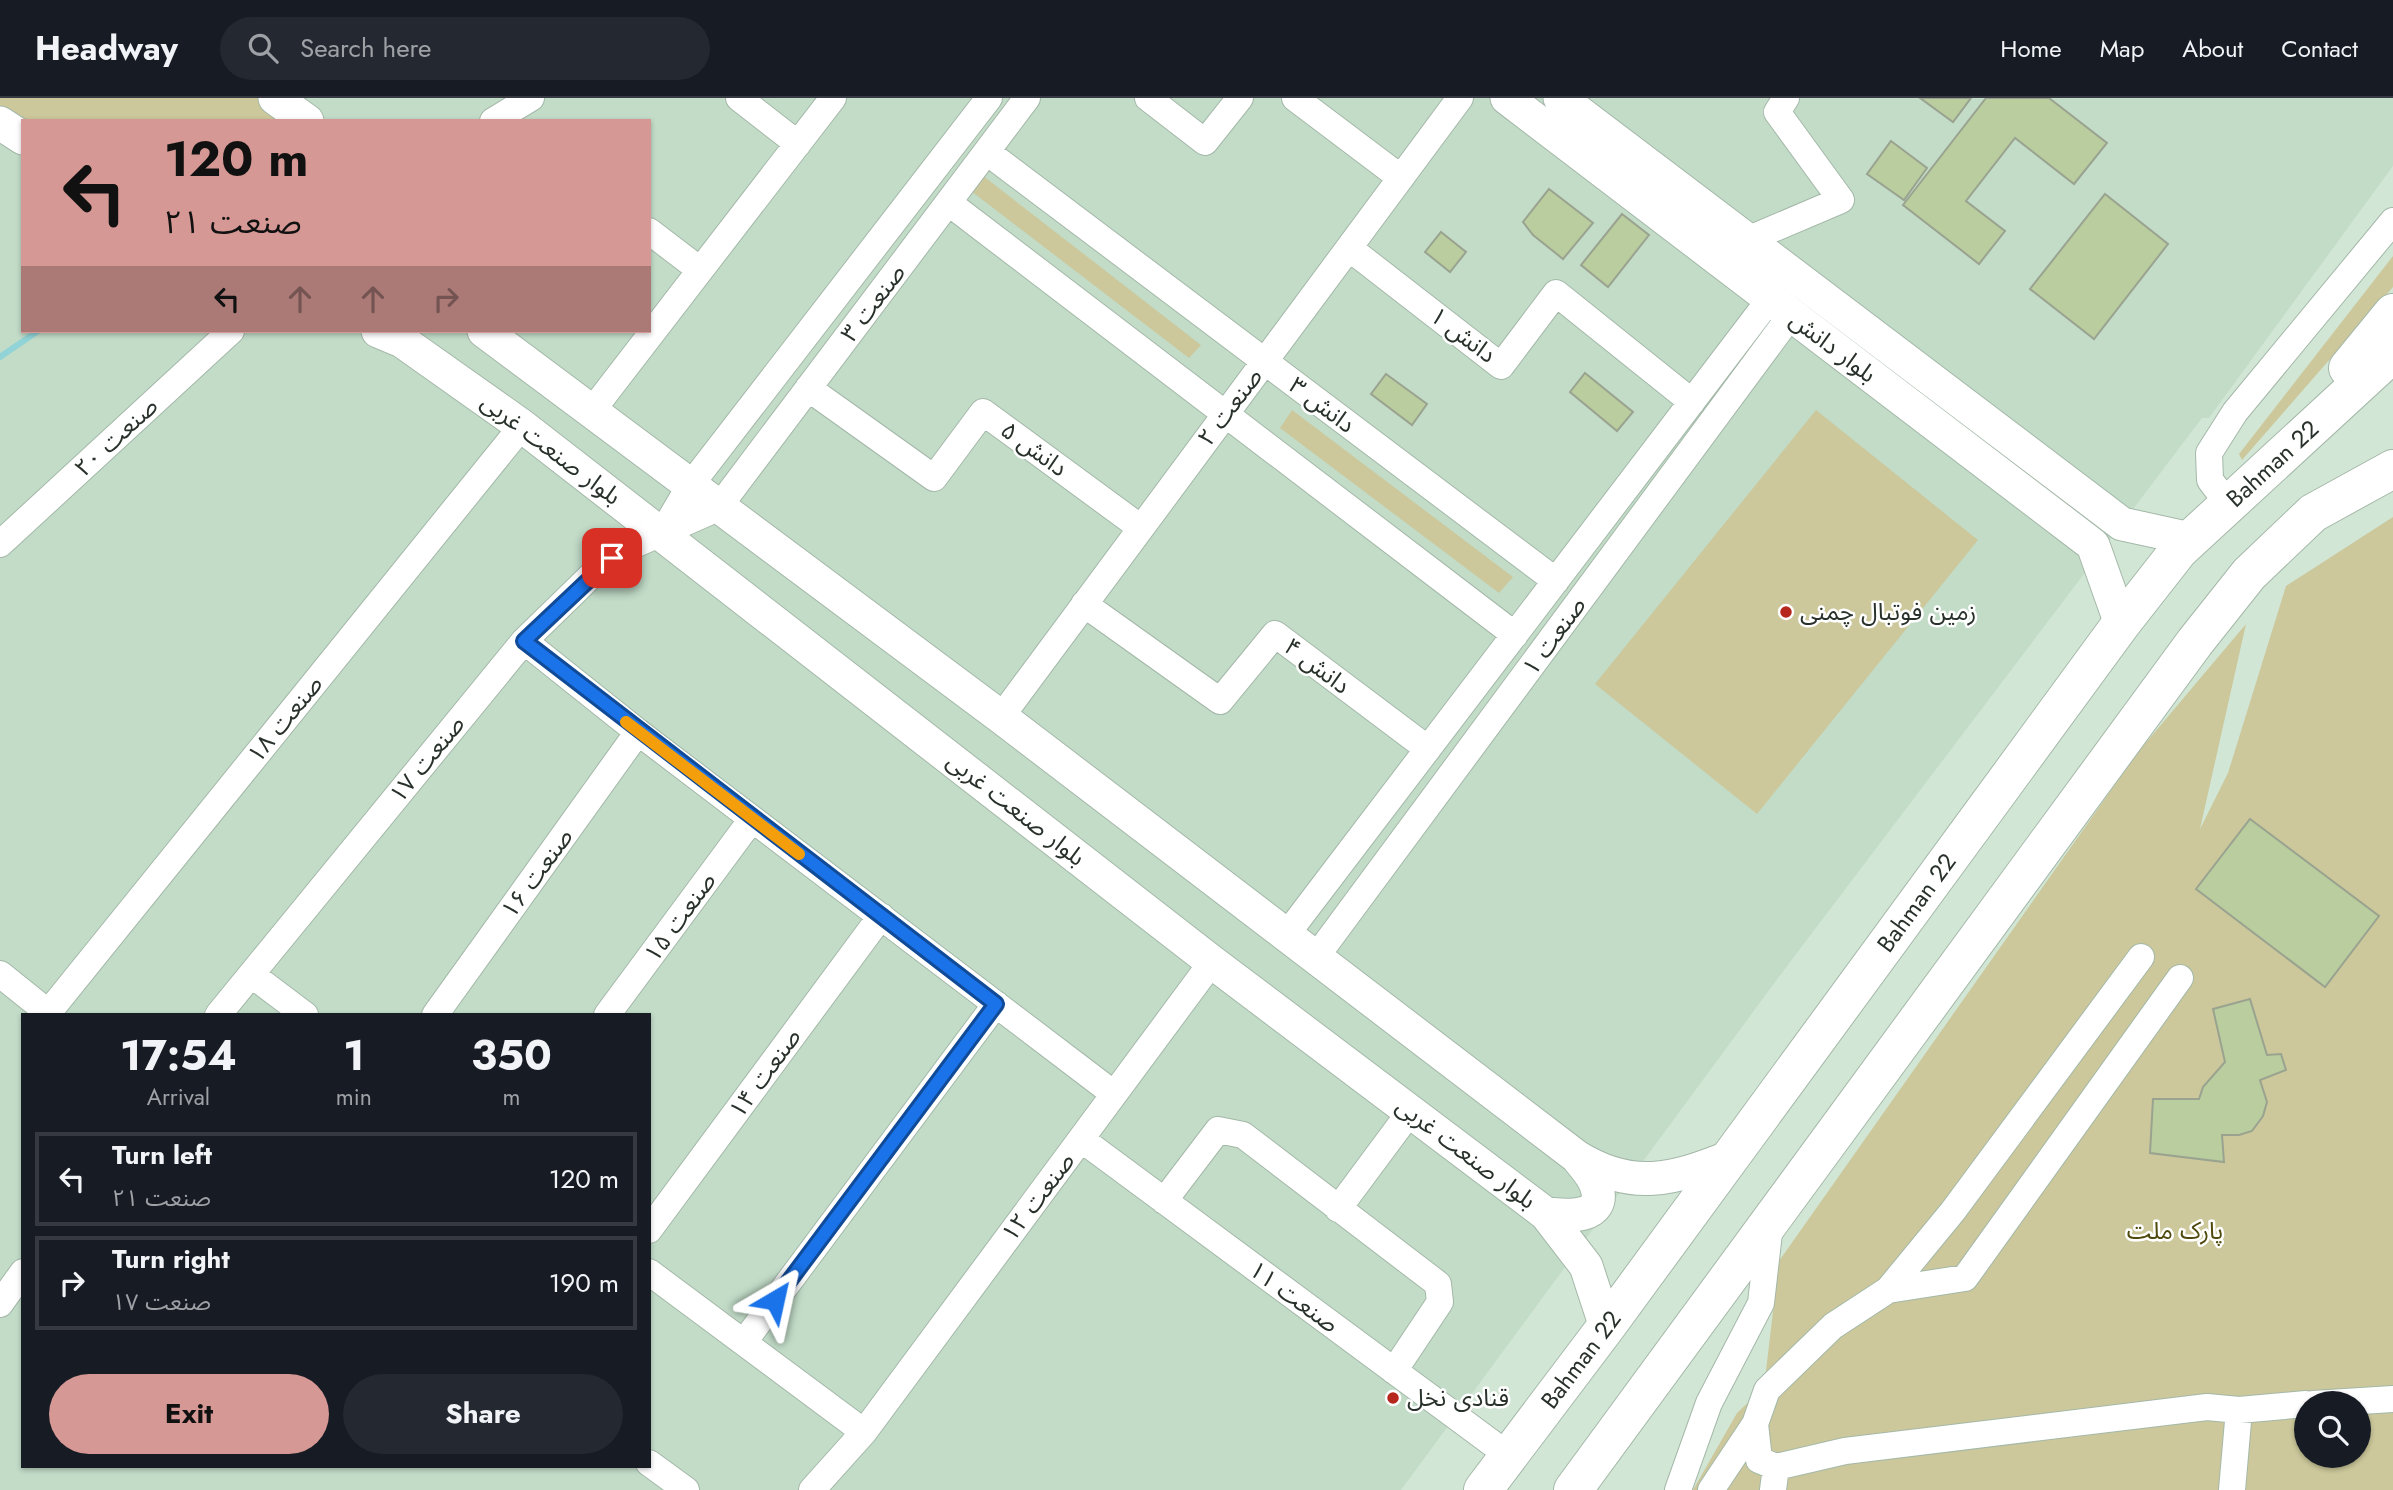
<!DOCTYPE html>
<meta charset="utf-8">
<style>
:root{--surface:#171b24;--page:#242831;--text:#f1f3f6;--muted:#9ea1a6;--line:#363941;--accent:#d69894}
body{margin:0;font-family:Jost,"Noto Sans Arabic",sans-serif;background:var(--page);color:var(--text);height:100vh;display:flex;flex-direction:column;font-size:26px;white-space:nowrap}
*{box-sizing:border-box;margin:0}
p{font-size:23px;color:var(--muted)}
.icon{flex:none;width:38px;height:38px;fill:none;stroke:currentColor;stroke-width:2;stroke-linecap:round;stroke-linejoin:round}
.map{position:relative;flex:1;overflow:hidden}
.side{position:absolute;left:21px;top:915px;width:630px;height:455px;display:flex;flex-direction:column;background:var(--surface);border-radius:0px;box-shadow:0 2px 5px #0004}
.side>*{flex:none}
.guide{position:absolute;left:21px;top:21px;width:630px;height:214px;border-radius:0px;box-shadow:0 2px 5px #0004;background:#d69894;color:#111;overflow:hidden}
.controls{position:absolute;left:2294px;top:1293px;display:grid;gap:14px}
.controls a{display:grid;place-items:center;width:77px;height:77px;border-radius:50%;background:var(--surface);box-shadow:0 2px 5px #0004;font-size:35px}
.pin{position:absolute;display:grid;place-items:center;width:60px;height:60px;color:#fff;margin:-30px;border-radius:14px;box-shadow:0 4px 10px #0006}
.me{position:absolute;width:77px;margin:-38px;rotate:36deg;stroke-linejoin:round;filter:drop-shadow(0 0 5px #0008)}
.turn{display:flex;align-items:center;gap:24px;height:147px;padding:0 28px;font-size:32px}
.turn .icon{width:91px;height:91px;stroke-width:2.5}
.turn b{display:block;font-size:49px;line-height:60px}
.lanes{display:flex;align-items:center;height:66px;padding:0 28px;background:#0003;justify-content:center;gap:35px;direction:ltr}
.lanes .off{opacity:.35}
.eta{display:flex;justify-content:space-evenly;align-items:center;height:119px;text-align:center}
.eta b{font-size:42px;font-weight:700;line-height:49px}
.primary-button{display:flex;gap:14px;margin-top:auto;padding:14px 28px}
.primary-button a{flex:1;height:80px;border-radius:42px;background:var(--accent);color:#111;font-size:28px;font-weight:700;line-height:80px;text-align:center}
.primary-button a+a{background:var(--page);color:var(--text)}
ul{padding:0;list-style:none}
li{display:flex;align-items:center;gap:21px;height:94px;margin:0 14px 10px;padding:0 14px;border:4px solid var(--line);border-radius:0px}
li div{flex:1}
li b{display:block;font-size:26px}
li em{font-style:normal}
header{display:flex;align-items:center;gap:42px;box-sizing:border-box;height:98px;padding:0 35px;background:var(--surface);border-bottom:2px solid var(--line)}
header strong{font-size:33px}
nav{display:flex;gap:38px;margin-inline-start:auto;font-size:24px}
.search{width:490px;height:63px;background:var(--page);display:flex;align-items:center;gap:18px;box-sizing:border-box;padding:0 24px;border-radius:38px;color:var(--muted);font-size:26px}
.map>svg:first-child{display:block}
</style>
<header>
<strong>Headway</strong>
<div class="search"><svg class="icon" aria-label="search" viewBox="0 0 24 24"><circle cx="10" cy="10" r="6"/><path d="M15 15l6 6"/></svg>Search here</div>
<nav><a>Home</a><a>Map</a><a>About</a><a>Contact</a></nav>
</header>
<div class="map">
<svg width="2393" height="1392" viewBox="0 0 2393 1392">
<rect width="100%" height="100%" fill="#d2e6d6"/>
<path fill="#c2dcc8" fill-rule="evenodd" d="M 0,0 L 2393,0 L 2393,68 L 2209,320 L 2202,320 L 1778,880 L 1401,1392 L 0,1392 ZM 23,23 L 649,23 L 649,233 L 23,233 ZM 23,917 L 649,917 L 649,1368 L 23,1368 Z"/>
<path fill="#ccc89b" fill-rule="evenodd" d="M 0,0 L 262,0 L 290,23 L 23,23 L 0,12 Z
M 982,77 L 1201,247 L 1189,260 L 971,93 Z
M 2393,158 L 2393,189 L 2242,362 L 2239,356 Z
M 1292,312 L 1513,479 L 1499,495 L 1280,330 Z
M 1816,312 L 1978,442 L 1757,716 L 1595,586 Z
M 2393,419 L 2393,1392 L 1693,1392 L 1737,1315 L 1839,1218 L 1765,1281 L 1779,1163 L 2138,654 L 2246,526 L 2200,731 L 2228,675 L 2286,488 ZM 2306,1306 L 2359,1306 L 2359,1358 L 2306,1358 Z"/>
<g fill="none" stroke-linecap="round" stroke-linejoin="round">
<path stroke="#91d3d6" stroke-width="6" d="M 0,259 L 38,233"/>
</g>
<path fill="#b9cd9f" stroke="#9aa38f" stroke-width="2" d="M 1920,0 L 1971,0 L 1953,24 Z
M 1986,0 L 2049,0 L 2107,45 L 2074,86 L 2015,40 L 1966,103 L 2005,133 L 1979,166 L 1903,107 Z
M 1891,43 L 1927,70 L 1904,102 L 1867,76 Z
M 1549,91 L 1593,125 L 1563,161 L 1533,137 L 1523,124 Z
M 2105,96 L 2168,146 L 2094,241 L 2030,191 Z
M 1622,116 L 1649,137 L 1608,189 L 1581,167 Z
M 1441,134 L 1466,154 L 1450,174 L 1425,154 Z
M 1585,275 L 1633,314 L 1617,333 L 1570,294 Z
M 1386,276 L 1427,306 L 1412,327 L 1371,296 Z
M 2250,721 L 2379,818 L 2325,889 L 2196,791 Z
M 2250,901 L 2267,957 L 2281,956 L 2286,972 L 2260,982 L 2267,1004 L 2263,1018 L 2252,1033 L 2239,1037 L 2222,1037 L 2224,1064 L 2150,1055 L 2153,1001 L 2199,1001 L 2203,989 L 2225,964 L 2213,911 Z"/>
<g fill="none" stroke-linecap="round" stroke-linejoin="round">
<g stroke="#a4b8a8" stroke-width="28">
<path id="minor" d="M 739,0 L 798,46
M 1148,0 L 1205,44 L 1240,0
M 1295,0 L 1401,80
M 493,23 L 531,0
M 987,54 L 1556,483
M 949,105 L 1515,537
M 649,133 L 700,172
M 1747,142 L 1841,102 L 1777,14 L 1786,0
M 1349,150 L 1501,268 L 1556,195 L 1692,304
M 808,290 L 934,380 L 983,314 L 1141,430
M 591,314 L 833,0
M 2228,406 L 2210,382 L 2209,355 L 2235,314 L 2393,123
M 662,435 L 689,389 L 989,0
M 0,446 L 231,233
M 1084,506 L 1220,603 L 1275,536 L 1428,651
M 524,543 L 638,634 L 1114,996
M 1001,619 L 1460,0
M 1287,836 L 1770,201
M 1316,859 L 1791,217
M 0,876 L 51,917
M 252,877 L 305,917
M 48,915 L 522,328
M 218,917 L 524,543 L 599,470 L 625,451 L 718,410 L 1027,0
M 435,917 L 638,634
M 607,917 L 752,721
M 1081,1041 L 1508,1357
M 1164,1103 L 1218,1032 L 1243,1037 L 1438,1186 L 1440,1204 L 1394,1273
M 1338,1111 L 1410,1014
M 649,1132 L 881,818
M 649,1174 L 864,1334
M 1888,1192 L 1965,1180 L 2180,880
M 0,1206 L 23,1174
M 744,1244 L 996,906
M 2313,1306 L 2393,1301
M 649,1365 L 686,1392
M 1776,1369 L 1845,1353 L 2207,1309 L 2239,1312
M 812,1392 L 864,1334 L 1212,864
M 1678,1392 L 1709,1305 L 1761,1205 L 1770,1126
M 1711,1392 L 1755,1326
M 1773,1392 L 1776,1369 L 1759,1362 L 1755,1326 L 1767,1292 L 1833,1228 L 1888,1192 L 1953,1113 L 2141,859
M 2232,1392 L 2239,1312 L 2306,1306"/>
</g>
<g stroke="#a4b8a8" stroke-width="35">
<path id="major" d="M 275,0 L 307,23
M 1507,0 L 2093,447 L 2121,526
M 1560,0 L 2122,426 L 2191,441
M 0,25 L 23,40
M 378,233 L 402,243 L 522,328 L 1212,864 L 1546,1116 L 1586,1168 L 1606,1229
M 484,233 L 1001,619 L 1577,1059 C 1632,1093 1673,1082 1730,1059
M 1546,1116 C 1565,1118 1609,1122 1596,1087 C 1593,1077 1583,1067 1577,1059"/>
</g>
<g stroke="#a4b8a8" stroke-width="40">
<g id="highway">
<path d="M 2348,270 L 2393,215"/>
<path id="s1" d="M 1483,1392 L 1606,1229 L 2121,526 L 2179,452 L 2393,255"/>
<path d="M 1573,1392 L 2195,544 L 2249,476 L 2313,415 L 2393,371"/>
</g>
</g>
<use href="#minor" stroke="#fff" stroke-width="26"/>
<use href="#major" stroke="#fff" stroke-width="33"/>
<use href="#highway" stroke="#fff" stroke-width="38"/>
</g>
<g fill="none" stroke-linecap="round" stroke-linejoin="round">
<g stroke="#114b97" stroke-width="18">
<path id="route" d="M 612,460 L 524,543 L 996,906 L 775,1202"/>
</g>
<use href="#route" stroke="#1a73e8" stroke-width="12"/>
<path stroke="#f59e0b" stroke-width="12" d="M 626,624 L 799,756"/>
</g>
<g fill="#b6281d" stroke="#fff" stroke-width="2.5">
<circle cx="1786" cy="514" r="7"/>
<circle cx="1393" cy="1300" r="7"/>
</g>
<g text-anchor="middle" stroke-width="5" stroke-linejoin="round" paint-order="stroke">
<g font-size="24" fill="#29312b" stroke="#fff">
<text transform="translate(873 205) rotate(-53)" y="8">صنعت ۳</text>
<text transform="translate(1463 237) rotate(37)" y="8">دانش ۱</text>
<text transform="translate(1833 249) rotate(37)" y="8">بلوار دانش</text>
<text transform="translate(1322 307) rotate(37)" y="8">دانش ۳</text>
<text transform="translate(1230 309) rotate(-53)" y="8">صنعت ۲</text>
<text transform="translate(116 339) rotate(-43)" y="8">صنعت ۲۰</text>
<text transform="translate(551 351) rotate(37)" y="8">بلوار صنعت غربی</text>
<text transform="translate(1034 351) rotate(36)" y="8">دانش ۵</text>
<text dy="8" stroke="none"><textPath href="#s1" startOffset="1297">Bahman 22</textPath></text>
<text transform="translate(1554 538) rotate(-54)" y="8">صنعت ۱</text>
<text transform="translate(1317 568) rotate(37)" y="8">دانش ۴</text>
<text transform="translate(285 621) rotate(-51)" y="8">صنعت ۱۸</text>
<text transform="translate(427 661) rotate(-51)" y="8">صنعت ۱۷</text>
<text transform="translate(1016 711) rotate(38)" y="8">بلوار صنعت غربی</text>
<text transform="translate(537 775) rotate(-54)" y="8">صنعت ۱۶</text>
<text dy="8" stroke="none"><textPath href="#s1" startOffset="730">Bahman 22</textPath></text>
<text transform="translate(680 819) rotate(-54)" y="8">صنعت ۱۵</text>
<text transform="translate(765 975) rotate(-54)" y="8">صنعت ۱۴</text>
<text transform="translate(1466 1055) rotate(37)" y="8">بلوار صنعت غربی</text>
<text transform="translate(1038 1099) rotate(-53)" y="8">صنعت ۱۲</text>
<text transform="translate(1294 1199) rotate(36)" y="8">صنعت ۱۱</text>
<text dy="8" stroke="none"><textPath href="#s1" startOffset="163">Bahman 22</textPath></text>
</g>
<g font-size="24" fill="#29312b" stroke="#fff" text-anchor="start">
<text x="1800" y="522">زمین فوتبال چمنی</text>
<text x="1407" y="1308">قنادی نخل</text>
</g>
<g font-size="24" fill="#50490d" stroke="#fff">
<text x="2175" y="1141">پارک ملت</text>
</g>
</g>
</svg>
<div class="controls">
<a><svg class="icon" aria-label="search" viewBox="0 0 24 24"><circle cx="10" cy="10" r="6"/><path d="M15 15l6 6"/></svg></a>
</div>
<div class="pin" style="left:612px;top:460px;background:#d93025"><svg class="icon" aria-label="arrive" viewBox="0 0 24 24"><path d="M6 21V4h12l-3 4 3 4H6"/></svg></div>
<svg class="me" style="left:775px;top:1202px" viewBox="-20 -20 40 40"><path d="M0-17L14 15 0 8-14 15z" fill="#1a73e8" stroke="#fff" stroke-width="4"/></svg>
<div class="guide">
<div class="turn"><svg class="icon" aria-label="left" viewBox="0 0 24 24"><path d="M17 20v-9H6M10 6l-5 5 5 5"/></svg><div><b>120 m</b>صنعت ۲۱</div></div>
<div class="lanes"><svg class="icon" aria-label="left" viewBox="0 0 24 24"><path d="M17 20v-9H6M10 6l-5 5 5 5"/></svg><svg class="icon off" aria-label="ahead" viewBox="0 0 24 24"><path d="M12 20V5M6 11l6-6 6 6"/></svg><svg class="icon off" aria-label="ahead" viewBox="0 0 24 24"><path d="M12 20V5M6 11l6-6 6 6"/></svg><svg class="icon off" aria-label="right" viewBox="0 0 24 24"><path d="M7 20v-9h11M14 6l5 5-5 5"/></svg></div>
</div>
<section class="side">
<div class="eta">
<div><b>17:54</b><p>Arrival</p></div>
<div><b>1</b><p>min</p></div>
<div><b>350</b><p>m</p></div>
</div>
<ul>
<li><svg class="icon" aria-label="left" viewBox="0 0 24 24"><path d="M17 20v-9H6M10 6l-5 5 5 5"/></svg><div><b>Turn left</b><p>صنعت ۲۱</p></div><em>120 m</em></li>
<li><svg class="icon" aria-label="right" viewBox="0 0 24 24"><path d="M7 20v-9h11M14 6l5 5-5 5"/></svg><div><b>Turn right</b><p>صنعت ۱۷</p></div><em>190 m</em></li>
</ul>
<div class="primary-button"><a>Exit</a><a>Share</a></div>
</section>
</div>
